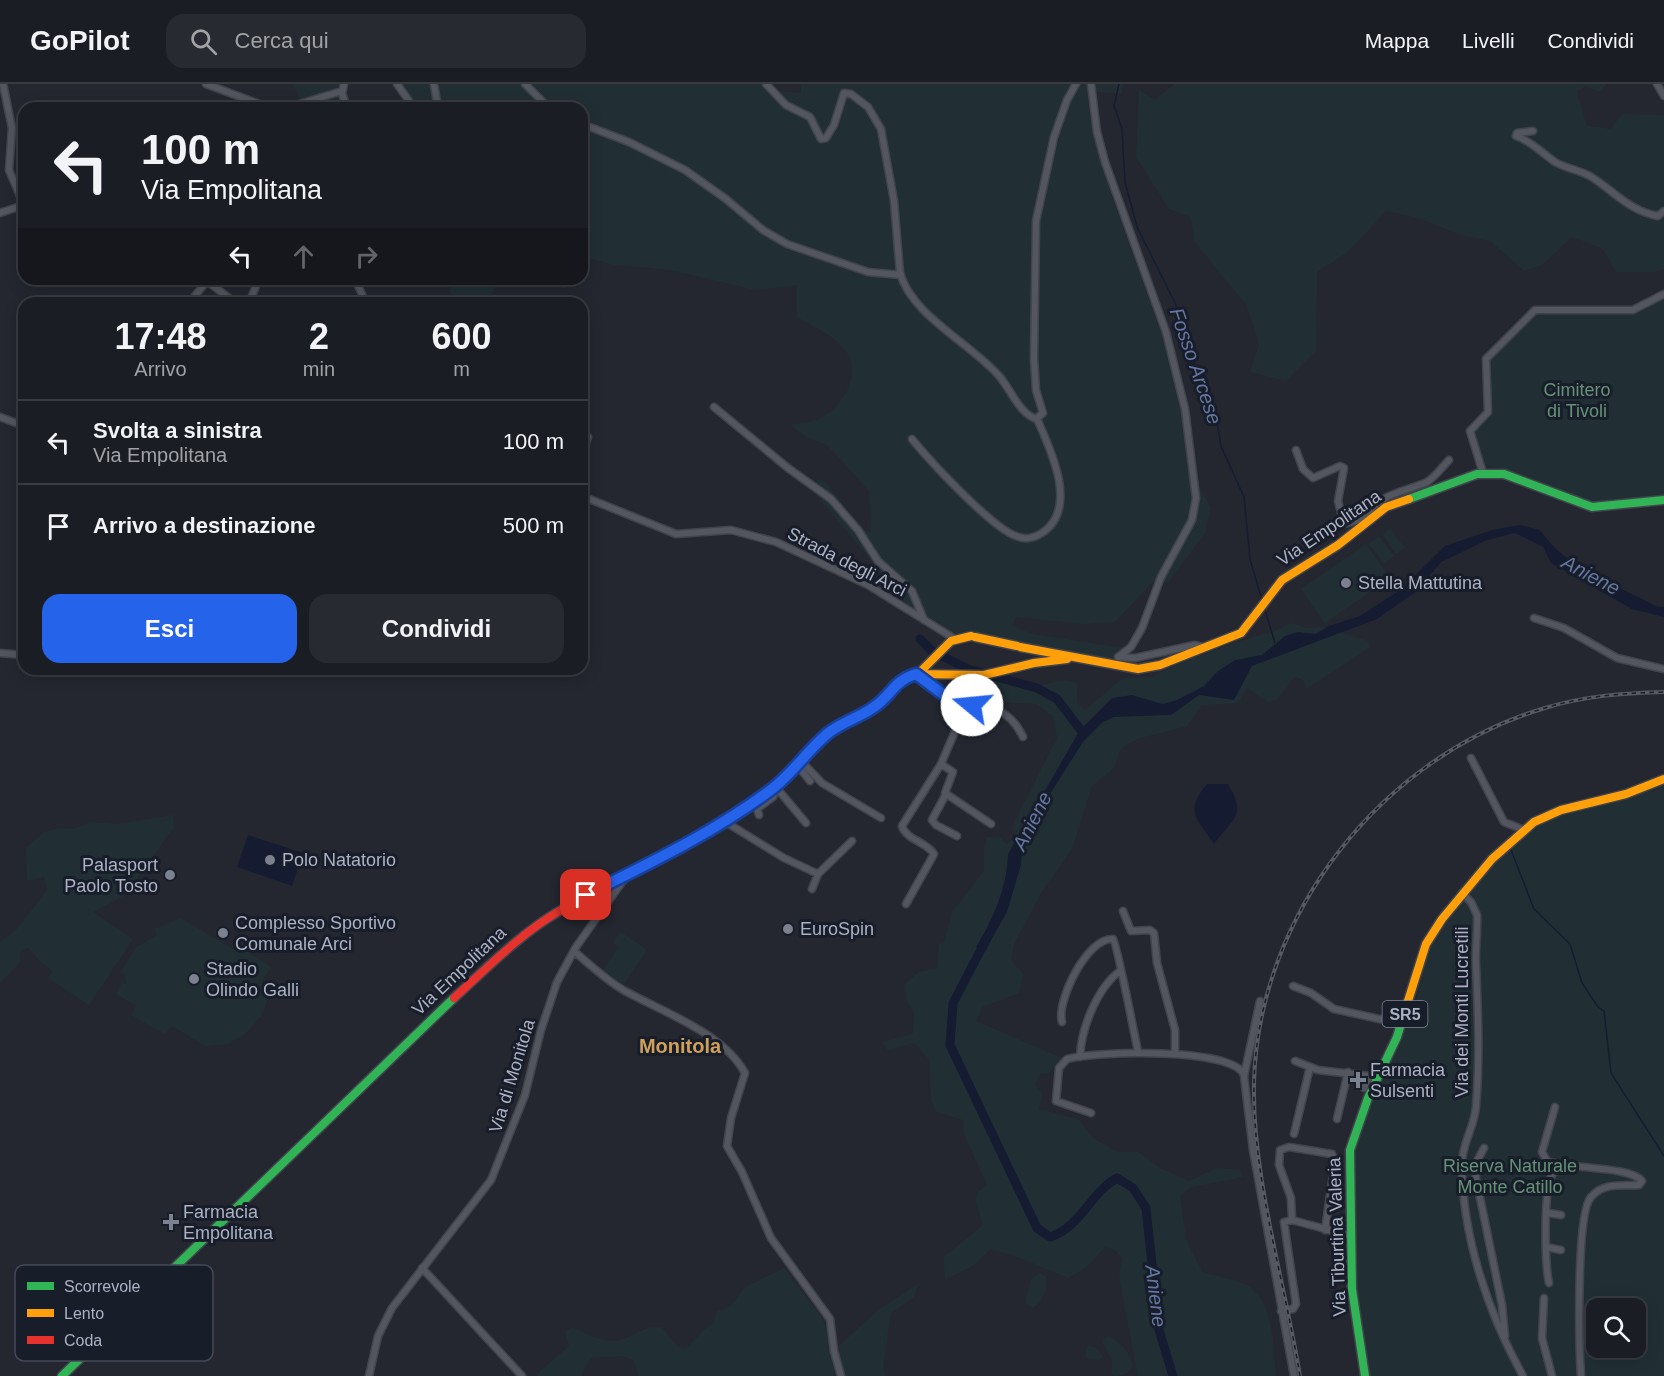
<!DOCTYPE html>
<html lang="it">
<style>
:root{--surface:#1b1d24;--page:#282a31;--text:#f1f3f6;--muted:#a0a2a6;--line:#393b41;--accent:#2563eb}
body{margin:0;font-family:Helvetica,sans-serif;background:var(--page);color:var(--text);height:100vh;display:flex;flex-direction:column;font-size:22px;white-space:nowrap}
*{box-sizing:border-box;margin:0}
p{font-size:20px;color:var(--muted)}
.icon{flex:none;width:33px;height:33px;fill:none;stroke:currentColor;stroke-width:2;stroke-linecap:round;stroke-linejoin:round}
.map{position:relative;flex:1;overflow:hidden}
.panel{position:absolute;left:18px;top:213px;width:570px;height:378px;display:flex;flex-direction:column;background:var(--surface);border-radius:18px;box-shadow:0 3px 15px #0003,0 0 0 2px var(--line)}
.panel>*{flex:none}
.guide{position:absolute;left:18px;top:18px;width:570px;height:183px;border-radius:18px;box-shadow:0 3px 15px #0003,0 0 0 2px var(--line);background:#1b1d24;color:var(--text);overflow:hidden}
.buttons{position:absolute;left:1586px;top:1214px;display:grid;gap:12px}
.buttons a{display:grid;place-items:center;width:60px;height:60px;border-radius:12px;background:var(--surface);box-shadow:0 3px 15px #0003,0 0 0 2px var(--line);font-size:30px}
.pin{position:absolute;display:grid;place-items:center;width:51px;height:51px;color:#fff;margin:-26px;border-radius:12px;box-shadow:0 3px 9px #0006}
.me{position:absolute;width:66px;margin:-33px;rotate:287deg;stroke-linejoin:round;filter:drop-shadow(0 0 4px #0008)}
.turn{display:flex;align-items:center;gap:21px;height:126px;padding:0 24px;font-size:27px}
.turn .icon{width:78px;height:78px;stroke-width:2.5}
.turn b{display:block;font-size:42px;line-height:51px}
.lanes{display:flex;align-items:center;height:57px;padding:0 24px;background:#0003;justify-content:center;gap:30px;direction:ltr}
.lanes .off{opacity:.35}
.eta{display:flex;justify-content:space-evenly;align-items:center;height:102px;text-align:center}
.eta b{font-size:36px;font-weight:700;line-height:42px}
.cta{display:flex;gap:12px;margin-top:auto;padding:12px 24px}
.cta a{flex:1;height:69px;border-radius:18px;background:var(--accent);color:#fff;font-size:24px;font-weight:700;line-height:69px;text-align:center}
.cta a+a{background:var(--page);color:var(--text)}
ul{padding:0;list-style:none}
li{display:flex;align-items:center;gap:18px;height:84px;padding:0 24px;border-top:2px solid var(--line)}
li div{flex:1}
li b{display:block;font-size:22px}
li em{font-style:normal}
header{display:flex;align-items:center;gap:36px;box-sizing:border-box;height:84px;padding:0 30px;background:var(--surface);border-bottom:2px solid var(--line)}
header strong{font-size:28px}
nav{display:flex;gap:33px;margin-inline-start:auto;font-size:21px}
.search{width:420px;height:54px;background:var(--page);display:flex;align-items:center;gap:15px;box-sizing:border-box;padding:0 21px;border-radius:18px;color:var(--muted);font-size:22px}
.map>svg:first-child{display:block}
</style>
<header>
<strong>GoPilot</strong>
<div class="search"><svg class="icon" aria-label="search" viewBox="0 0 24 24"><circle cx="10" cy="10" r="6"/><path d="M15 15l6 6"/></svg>Cerca qui</div>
<nav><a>Mappa</a><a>Livelli</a><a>Condividi</a></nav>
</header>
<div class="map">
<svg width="1664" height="1292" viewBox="0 0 1664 1292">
<rect width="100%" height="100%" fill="#242730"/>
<path fill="#212f35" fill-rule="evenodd" d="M 293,0 L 340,0 L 345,24 L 298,24 L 301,17 Z
M 401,0 L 762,0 L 772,13 L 780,7 L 801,9 L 801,0 L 1123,0 L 1122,10 L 1088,7 L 1089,29 L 1113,116 L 1188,322 L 1200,404 L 1211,424 L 1205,449 L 1168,499 L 1154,497 L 1115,538 L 1084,540 L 1016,533 L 1012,541 L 1032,550 L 1124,564 L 1111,576 L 968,550 C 919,550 888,497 861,464 C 846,446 831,429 816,411 L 817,395 L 825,397 L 861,445 L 871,449 L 869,407 L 828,362 L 803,351 L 791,341 C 800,339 811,339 819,335 C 842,325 864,289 844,265 C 833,251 813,242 797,233 L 797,201 L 755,206 L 671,186 L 615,181 L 582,173 L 582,24 L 417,24 Z
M 1175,0 L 1607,0 L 1599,8 L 1586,2 L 1577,7 L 1587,42 L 1611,45 L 1622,30 L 1664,31 L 1664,185 L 1654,188 L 1616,188 L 1603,165 L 1572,153 L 1542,181 L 1524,187 L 1491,157 L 1460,151 L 1419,134 L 1386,127 L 1349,167 L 1317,188 L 1316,267 L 1286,297 L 1250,288 L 1259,261 L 1247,222 L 1194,157 L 1191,133 L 1169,125 L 1136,73 L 1139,6 L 1154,16 Z
M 451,195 L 499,195 L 487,219 L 450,210 Z
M 532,195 L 570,195 L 565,205 Z
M 1664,212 L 1664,412 C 1641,415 1617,421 1594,418 C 1555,413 1523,385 1483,381 L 1472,346 L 1491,328 L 1488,278 L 1535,229 L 1633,229 Z
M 1390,444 L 1405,464 L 1396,470 L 1382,450 Z
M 1379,452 L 1394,472 L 1384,480 L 1369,460 Z
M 1366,460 L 1390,494 L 1325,539 L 1301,505 Z
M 1291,539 L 1307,544 L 1323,543 L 1368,557 L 1369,564 L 1306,605 L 1303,596 L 1295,592 L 1277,616 L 1268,618 L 1247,604 L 1238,619 L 1202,621 L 1187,642 L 1140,654 L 1121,664 L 1114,684 L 1092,702 L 1072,765 L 1041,809 L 1014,860 L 1011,876 L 1023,890 L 1019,909 L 982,923 L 976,937 L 1062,974 L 1048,990 L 1041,989 L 1035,1001 L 1042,1010 L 1039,1025 L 1078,1035 L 1093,1054 L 1118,1068 L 1138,1068 L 1160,1084 L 1189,1097 L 1217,1084 L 1240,1086 L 1243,1093 L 1192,1103 L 1180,1111 L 1186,1155 L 1202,1188 C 1216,1192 1233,1195 1247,1201 C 1274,1216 1273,1265 1276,1292 L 1138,1292 L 1119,1194 L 1122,1174 L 1115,1166 L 1105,1163 L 1088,1182 L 1068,1194 L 1018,1173 L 990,1165 L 974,1181 L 945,1196 L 944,1173 L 983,1141 L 975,1115 L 978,1108 L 987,1101 L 964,1050 L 963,1036 L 937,1028 L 931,1016 L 929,976 L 914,959 L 887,966 L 882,958 L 913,950 L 914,930 L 906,916 L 904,901 L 919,888 L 937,884 L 939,860 L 944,859 L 952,828 L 984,787 L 984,764 L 987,753 L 999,752 L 1007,761 L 1016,752 L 1013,745 L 1014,739 L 1057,654 L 1053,632 L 1036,620 L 959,616 L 953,605 L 957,599 L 1003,595 L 1035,602 L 1066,596 L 1077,599 L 1077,618 L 1085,626 L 1123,594 L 1151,593 L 1176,581 L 1237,558 L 1275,547 Z
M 1664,703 L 1664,1292 L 1369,1292 L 1356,1193 L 1354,1064 L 1374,1010 L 1401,958 L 1417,913 L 1429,862 L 1449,831 L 1483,789 L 1541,737 ZM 1596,1224 L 1635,1224 L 1635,1263 L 1596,1263 Z
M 173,731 L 174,743 L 125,811 L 93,828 L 133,855 L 89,921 L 48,894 L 53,887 L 39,877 L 29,864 L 21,865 L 20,878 L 0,899 L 0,915 L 0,858 L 17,845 L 47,806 L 44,793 L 27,797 L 26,764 L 44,748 L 58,744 L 74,745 L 90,738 L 117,740 Z
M 180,834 L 240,869 L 243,865 L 271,883 L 261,899 L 272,905 L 261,932 L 245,950 L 228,960 L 206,962 L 172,942 L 165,950 L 131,931 L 136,922 L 116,910 L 122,899 L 126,900 L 125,890 L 121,888 L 136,863 L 157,851 L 155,845 Z
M 620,848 L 626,851 L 622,859 L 627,852 L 647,866 L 624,900 L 603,886 L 619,863 L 613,859 Z
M 784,1184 L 820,1231 L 827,1244 L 835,1292 L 639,1292 L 633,1276 L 622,1272 L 591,1274 L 581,1292 L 538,1292 L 537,1290 L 569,1262 L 565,1248 L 573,1243 C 587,1252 608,1261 624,1255 C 637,1250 646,1241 661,1243 L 677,1262 L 685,1265 C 697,1258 700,1245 713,1240 L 717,1227 L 731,1222 L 745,1203 Z
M 1039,1189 L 1046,1192 C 1049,1207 1043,1215 1033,1224 L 1025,1219 L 1031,1195 Z
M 918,1200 L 914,1213 L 891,1229 L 883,1281 L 885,1292 L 843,1292 L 836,1265 L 878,1226 Z
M 1108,1252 C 1126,1259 1148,1292 1114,1292 L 1111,1287 L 1113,1278 L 1102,1257 Z
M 1088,1262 L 1095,1263 L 1103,1273 L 1099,1276 L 1087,1274 L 1085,1271 Z"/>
<path fill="#151c31" d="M 1520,441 L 1540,446 C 1566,485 1617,501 1658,523 L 1664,523 L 1664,533 L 1632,525 L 1551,479 L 1543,463 L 1515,449 L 1487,456 L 1441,478 L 1417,507 L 1377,535 L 1252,582 L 1234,616 L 1199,611 L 1171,631 L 1114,633 L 1103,638 L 1083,658 L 1033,737 L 1022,764 L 1021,781 L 1007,828 L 985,867 L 976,863 C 993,836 1007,803 1008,770 L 1080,646 L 1112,614 L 1132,611 L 1163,620 L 1177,616 L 1204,602 L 1218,587 L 1235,576 L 1262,571 L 1285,552 L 1298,548 L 1315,550 L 1329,542 L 1360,532 L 1400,506 L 1445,462 L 1492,446 Z
M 1207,700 L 1228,700 C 1247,732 1234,733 1214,760 C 1196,733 1184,728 1207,700 Z
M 248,751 L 303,769 L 292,802 L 237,783 Z"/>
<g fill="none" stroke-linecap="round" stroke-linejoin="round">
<path stroke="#151c31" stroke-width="1.5" d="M 1119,0 L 1114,22 L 1122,45 L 1125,98 L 1137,143 L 1181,231 L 1185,255 L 1192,275 L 1215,325 L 1221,362 L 1244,413 L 1250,475 L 1262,516
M 1264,523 L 1275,559
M 1511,766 L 1534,825 L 1570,860 L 1582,899 L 1598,923 L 1604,927 L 1611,989 L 1664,1072"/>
<path stroke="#151c31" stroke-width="9" d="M 920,555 L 932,567 L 968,585 L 1037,604 L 1057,615 L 1083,649
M 986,856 L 953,919 L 950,961 L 1037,1144 L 1050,1153 C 1081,1143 1090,1109 1117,1094 L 1133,1104 L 1146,1124 L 1159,1246 L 1173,1292"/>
<g stroke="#41444d" stroke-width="9">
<path id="street" d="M 3,0 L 12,44 L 9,86 L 24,121
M 206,0 L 270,24
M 344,0 L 342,9 L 347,24
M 397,0 L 414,24
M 434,0 L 438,24
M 525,0 L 549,24
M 766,0 L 786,21 L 810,33 L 821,55 L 826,54 L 834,41 L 844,9 L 851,10 L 868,23 L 881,45 L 894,117 L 900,189 C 912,232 972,260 1000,293 C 1010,305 1020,330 1036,335 L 1043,329 L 1036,306 L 1034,275 L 1036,137 L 1054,53 L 1067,16 L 1076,0
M 1091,0 L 1097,48 L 1105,78 L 1166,248 L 1185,325 L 1196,414 L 1192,436 L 1161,493 L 1142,544 L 1131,563 L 1118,573 L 1135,574 L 1195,561 L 1203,563
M 1657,0 L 1664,12
M 286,24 L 342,7
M 582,40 L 629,58 L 685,86 L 726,115 L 763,146 L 787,160 L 868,188 L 901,191
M 1533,47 L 1517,49 L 1516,52 C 1531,57 1542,69 1555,78 C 1565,84 1579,86 1590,92 C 1614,107 1629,127 1658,132 L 1664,127
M 0,129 L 24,121
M 204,195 L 236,219
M 355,195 L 366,219
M 189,219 L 207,197
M 249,219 L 259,195
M 714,323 L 788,384 L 831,415 L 858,446 L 878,477 L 912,507 L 924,536
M 0,333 L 24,342
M 912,355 C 929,376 992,444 1016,452 C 1025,456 1034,454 1042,449 C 1079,425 1051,366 1037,335
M 1296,366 L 1303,385 L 1313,394 L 1340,382 L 1344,384 L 1338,417 L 1344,440 L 1369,433
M 582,368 L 588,353
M 1483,389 L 1470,347 L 1488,328 L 1486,275 L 1535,226 L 1633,226 L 1664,210
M 582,412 L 676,450 L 731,446 L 776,458 L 868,501 L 955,555
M 1362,436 C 1381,409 1397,410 1425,399 C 1434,395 1442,383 1449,376
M 1534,534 L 1564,544 L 1617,574 L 1664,585
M 0,569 L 24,571
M 917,591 L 960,623 L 956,645 L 941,680 L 953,688 L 945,709 L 991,740
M 960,623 C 988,617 1011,627 1023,653
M 1471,674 L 1504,738 L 1524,746
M 801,677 L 822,699 L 881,734
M 797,681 L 810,697
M 775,702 L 806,739
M 946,710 L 932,736 L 936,741 L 957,752
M 759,731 L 757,725 L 773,713 L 777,705
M 724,737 L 784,774 L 818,790
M 812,805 L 818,790 L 852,757
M 1462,809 L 1471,818 L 1477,831 C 1478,848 1475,864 1476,881 C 1478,928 1480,975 1476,1022 C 1475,1042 1462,1059 1462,1079 C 1462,1152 1488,1229 1523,1292
M 906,820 L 934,770 C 927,758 906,756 902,742 L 941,680
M 1123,827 L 1131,847 L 1150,846 L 1154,849 L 1157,879 L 1175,946 L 1175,970
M 574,867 C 590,881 606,896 625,907 C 663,928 723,949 745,989 L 731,1034 L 727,1062 L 742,1088 L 771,1154 L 830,1235 L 834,1267 L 841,1292
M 1293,902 L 1311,909 L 1334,925 L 1402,940
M 1260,917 L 1244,992 L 1253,1066 L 1294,1292
M 1062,938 C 1056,918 1087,853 1113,855 C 1117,859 1135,954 1138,968
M 1080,973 C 1081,945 1097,904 1120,887
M 1295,977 L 1318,986 L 1378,993
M 1364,1004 L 1370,991
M 1555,1023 L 1542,1068 L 1547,1077 C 1568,1085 1630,1082 1642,1097 L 1639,1101 C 1622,1102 1604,1098 1591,1113 C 1576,1130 1579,1263 1581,1292
M 1091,1029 L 1056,1017 L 1059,984 L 1067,975 C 1094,967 1233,963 1244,991
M 1337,1035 L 1348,988
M 1294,1050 L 1310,983
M 1484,1064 L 1476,1079 L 1476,1094 L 1502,1221 L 1505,1252
M 1548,1129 L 1561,1131
M 1292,1136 L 1291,1114 L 1279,1081 L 1280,1066 L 1289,1063 L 1332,1070 L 1335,1077 L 1325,1146
M 1546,1163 L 1561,1166
M 422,1184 L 522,1292
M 1549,1199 C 1545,1181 1543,1107 1552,1091 C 1555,1086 1562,1084 1568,1082
M 1544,1214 L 1542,1254 L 1552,1292
M 1281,1227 L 1293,1225 L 1296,1220 L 1284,1138 L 1292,1136 L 1351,1152
M 369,1292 L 378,1252 L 392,1224 L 491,1096 L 525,1011 L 541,946 L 557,898 L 576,863 L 625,794"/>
</g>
<g stroke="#41444d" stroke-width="11">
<path id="fast" d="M 1409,415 L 1477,390 L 1504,390 L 1592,423 L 1664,416
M 62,1292 L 454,914
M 1365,1292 L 1352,1205 L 1350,1066 L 1368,1014 L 1397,953 L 1408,917"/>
</g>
<g stroke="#41444d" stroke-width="11">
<path id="slow" d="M 975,553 L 1017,562
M 1020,563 L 1138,585 L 1160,581 L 1241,549 L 1282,496 L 1338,461 L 1386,423 L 1409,415
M 917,590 L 984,591 L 1034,579 L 1067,575
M 711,744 L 750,721 L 782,696 L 830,647 L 875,623 L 895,601 L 921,587 L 951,557 L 971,552
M 1408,917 L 1426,860 L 1442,835 L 1492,775 L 1534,738 L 1561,726 L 1626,710 L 1664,695"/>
</g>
<g stroke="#41444d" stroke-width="11">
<path id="jam" d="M 454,914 C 488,883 521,849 561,826 C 610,797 662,774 711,744"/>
</g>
<use href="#street" stroke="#53565e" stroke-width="6"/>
<use href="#fast" stroke="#30b455" stroke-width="8"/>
<use href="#slow" stroke="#ff9f0a" stroke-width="8"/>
<use href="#jam" stroke="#e5322d" stroke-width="8"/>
<g stroke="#575a62" stroke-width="4">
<path id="rail" d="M 1300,1292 C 1285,1199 1252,1093 1254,999 C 1258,829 1383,672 1545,624 C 1584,612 1623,609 1664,608"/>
</g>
<use href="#rail" stroke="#181d2a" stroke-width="1.5" stroke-dasharray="4.5" stroke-linecap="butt"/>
</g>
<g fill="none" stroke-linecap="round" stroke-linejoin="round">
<g stroke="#184099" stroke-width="15">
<path id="route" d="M 586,811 C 650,779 715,748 772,705 C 793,689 807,667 827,650 C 841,638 859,634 874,623 C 892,611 893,597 916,590 L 960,623 L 972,621"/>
</g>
<use href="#route" stroke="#2563eb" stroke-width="10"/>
</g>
<g fill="#7c8190" stroke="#181d2a" stroke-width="2">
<circle cx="1346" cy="499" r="6"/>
<circle cx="270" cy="776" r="6"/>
<circle cx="170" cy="791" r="6"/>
<circle cx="788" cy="845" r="6"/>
<circle cx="223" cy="849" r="6"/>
<circle cx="194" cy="895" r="6"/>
<path d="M1355 987h6v6h6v6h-6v6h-6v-6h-6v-6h6z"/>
<path d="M168 1129h6v6h6v6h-6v6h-6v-6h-6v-6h6z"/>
</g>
<g text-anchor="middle" stroke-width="6" stroke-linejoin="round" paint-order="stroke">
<rect fill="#181d2a" stroke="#808595" stroke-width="1.5" x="1382.5" y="917" width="45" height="26" rx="4.5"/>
<g font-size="16" font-weight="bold" fill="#acb1c3">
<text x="1405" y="936">SR5</text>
</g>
<g font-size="18" fill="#659276" stroke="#181d2a">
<text x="1577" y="312">Cimitero<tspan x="1577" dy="21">di Tivoli</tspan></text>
<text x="1510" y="1088">Riserva Naturale<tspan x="1510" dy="21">Monte Catillo</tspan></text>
</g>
<g font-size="18" fill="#acb1c3" stroke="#181d2a">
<text transform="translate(1329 444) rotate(-34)" y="6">Via Empolitana</text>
<text transform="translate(847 478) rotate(27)" y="6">Strada degli Arci</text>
<text transform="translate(459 887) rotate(-43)" y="6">Via Empolitana</text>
<text transform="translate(1462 928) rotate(-90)" y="6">Via dei Monti Lucretili</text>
<text transform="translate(512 992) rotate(-73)" y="6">Via di Monitola</text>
<text transform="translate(1337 1153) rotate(-92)" y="6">Via Tiburtina Valeria</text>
</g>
<g font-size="18" fill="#acb1c3" stroke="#181d2a" text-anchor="start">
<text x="1358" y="505">Stella Mattutina</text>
<text x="282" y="782">Polo Natatorio</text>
<text x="158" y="787" text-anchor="end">Palasport<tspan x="158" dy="21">Paolo Tosto</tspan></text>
<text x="235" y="845">Complesso Sportivo<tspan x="235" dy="21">Comunale Arci</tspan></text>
<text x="800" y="851">EuroSpin</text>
<text x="206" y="891">Stadio<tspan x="206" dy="21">Olindo Galli</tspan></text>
<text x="1370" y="992">Farmacia<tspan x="1370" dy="21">Sulsenti</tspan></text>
<text x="183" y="1134">Farmacia<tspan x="183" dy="21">Empolitana</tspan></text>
</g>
<g font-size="20" font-style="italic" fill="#6576a2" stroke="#181d2a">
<text transform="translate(1196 282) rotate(71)" y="7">Fosso Arcese</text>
<text transform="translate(1591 491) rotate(28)" y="7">Aniene</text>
<text transform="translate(1032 737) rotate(-63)" y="7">Aniene</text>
<text transform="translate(1156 1212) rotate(83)" y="7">Aniene</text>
</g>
<g font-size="20" font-weight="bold" fill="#d09f5a" stroke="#181d2a">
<text x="680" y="969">Monitola</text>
</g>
</g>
<rect x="15" y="1181" width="198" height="96" rx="9" fill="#181d2a" stroke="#444958" stroke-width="1.5"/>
<rect x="27" y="1198" width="27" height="8" fill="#30b455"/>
<rect x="27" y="1225" width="27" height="8" fill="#ff9f0a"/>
<rect x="27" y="1252" width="27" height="8" fill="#e5322d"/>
<g font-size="16" fill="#acb1c3">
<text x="64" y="1208">Scorrevole</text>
<text x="64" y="1235">Lento</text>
<text x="64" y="1262">Coda</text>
</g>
</svg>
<div class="buttons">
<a><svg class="icon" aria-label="search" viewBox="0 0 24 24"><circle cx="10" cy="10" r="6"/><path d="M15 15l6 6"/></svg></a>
</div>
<div class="pin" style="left:586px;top:811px;background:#d93025"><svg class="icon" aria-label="arrive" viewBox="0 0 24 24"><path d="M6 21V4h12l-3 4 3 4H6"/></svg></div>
<svg class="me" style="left:972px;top:621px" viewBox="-20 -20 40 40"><circle r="19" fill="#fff"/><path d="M0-13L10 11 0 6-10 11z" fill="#2563eb"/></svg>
<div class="guide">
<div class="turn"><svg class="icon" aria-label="left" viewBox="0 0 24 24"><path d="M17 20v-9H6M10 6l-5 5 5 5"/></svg><div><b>100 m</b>Via Empolitana</div></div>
<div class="lanes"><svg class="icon" aria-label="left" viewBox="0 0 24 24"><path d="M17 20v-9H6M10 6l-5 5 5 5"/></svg><svg class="icon off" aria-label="ahead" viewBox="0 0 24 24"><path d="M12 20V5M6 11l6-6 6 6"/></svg><svg class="icon off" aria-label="right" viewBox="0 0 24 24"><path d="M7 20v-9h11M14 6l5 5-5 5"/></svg></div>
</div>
<section class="panel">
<div class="eta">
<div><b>17:48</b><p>Arrivo</p></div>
<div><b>2</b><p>min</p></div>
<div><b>600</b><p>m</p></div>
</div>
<ul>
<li><svg class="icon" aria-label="left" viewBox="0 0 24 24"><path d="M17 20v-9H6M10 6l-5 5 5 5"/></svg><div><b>Svolta a sinistra</b><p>Via Empolitana</p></div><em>100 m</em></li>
<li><svg class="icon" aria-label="arrive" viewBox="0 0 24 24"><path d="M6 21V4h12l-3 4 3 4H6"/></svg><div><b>Arrivo a destinazione</b></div><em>500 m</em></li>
</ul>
<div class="cta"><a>Esci</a><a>Condividi</a></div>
</section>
</div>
